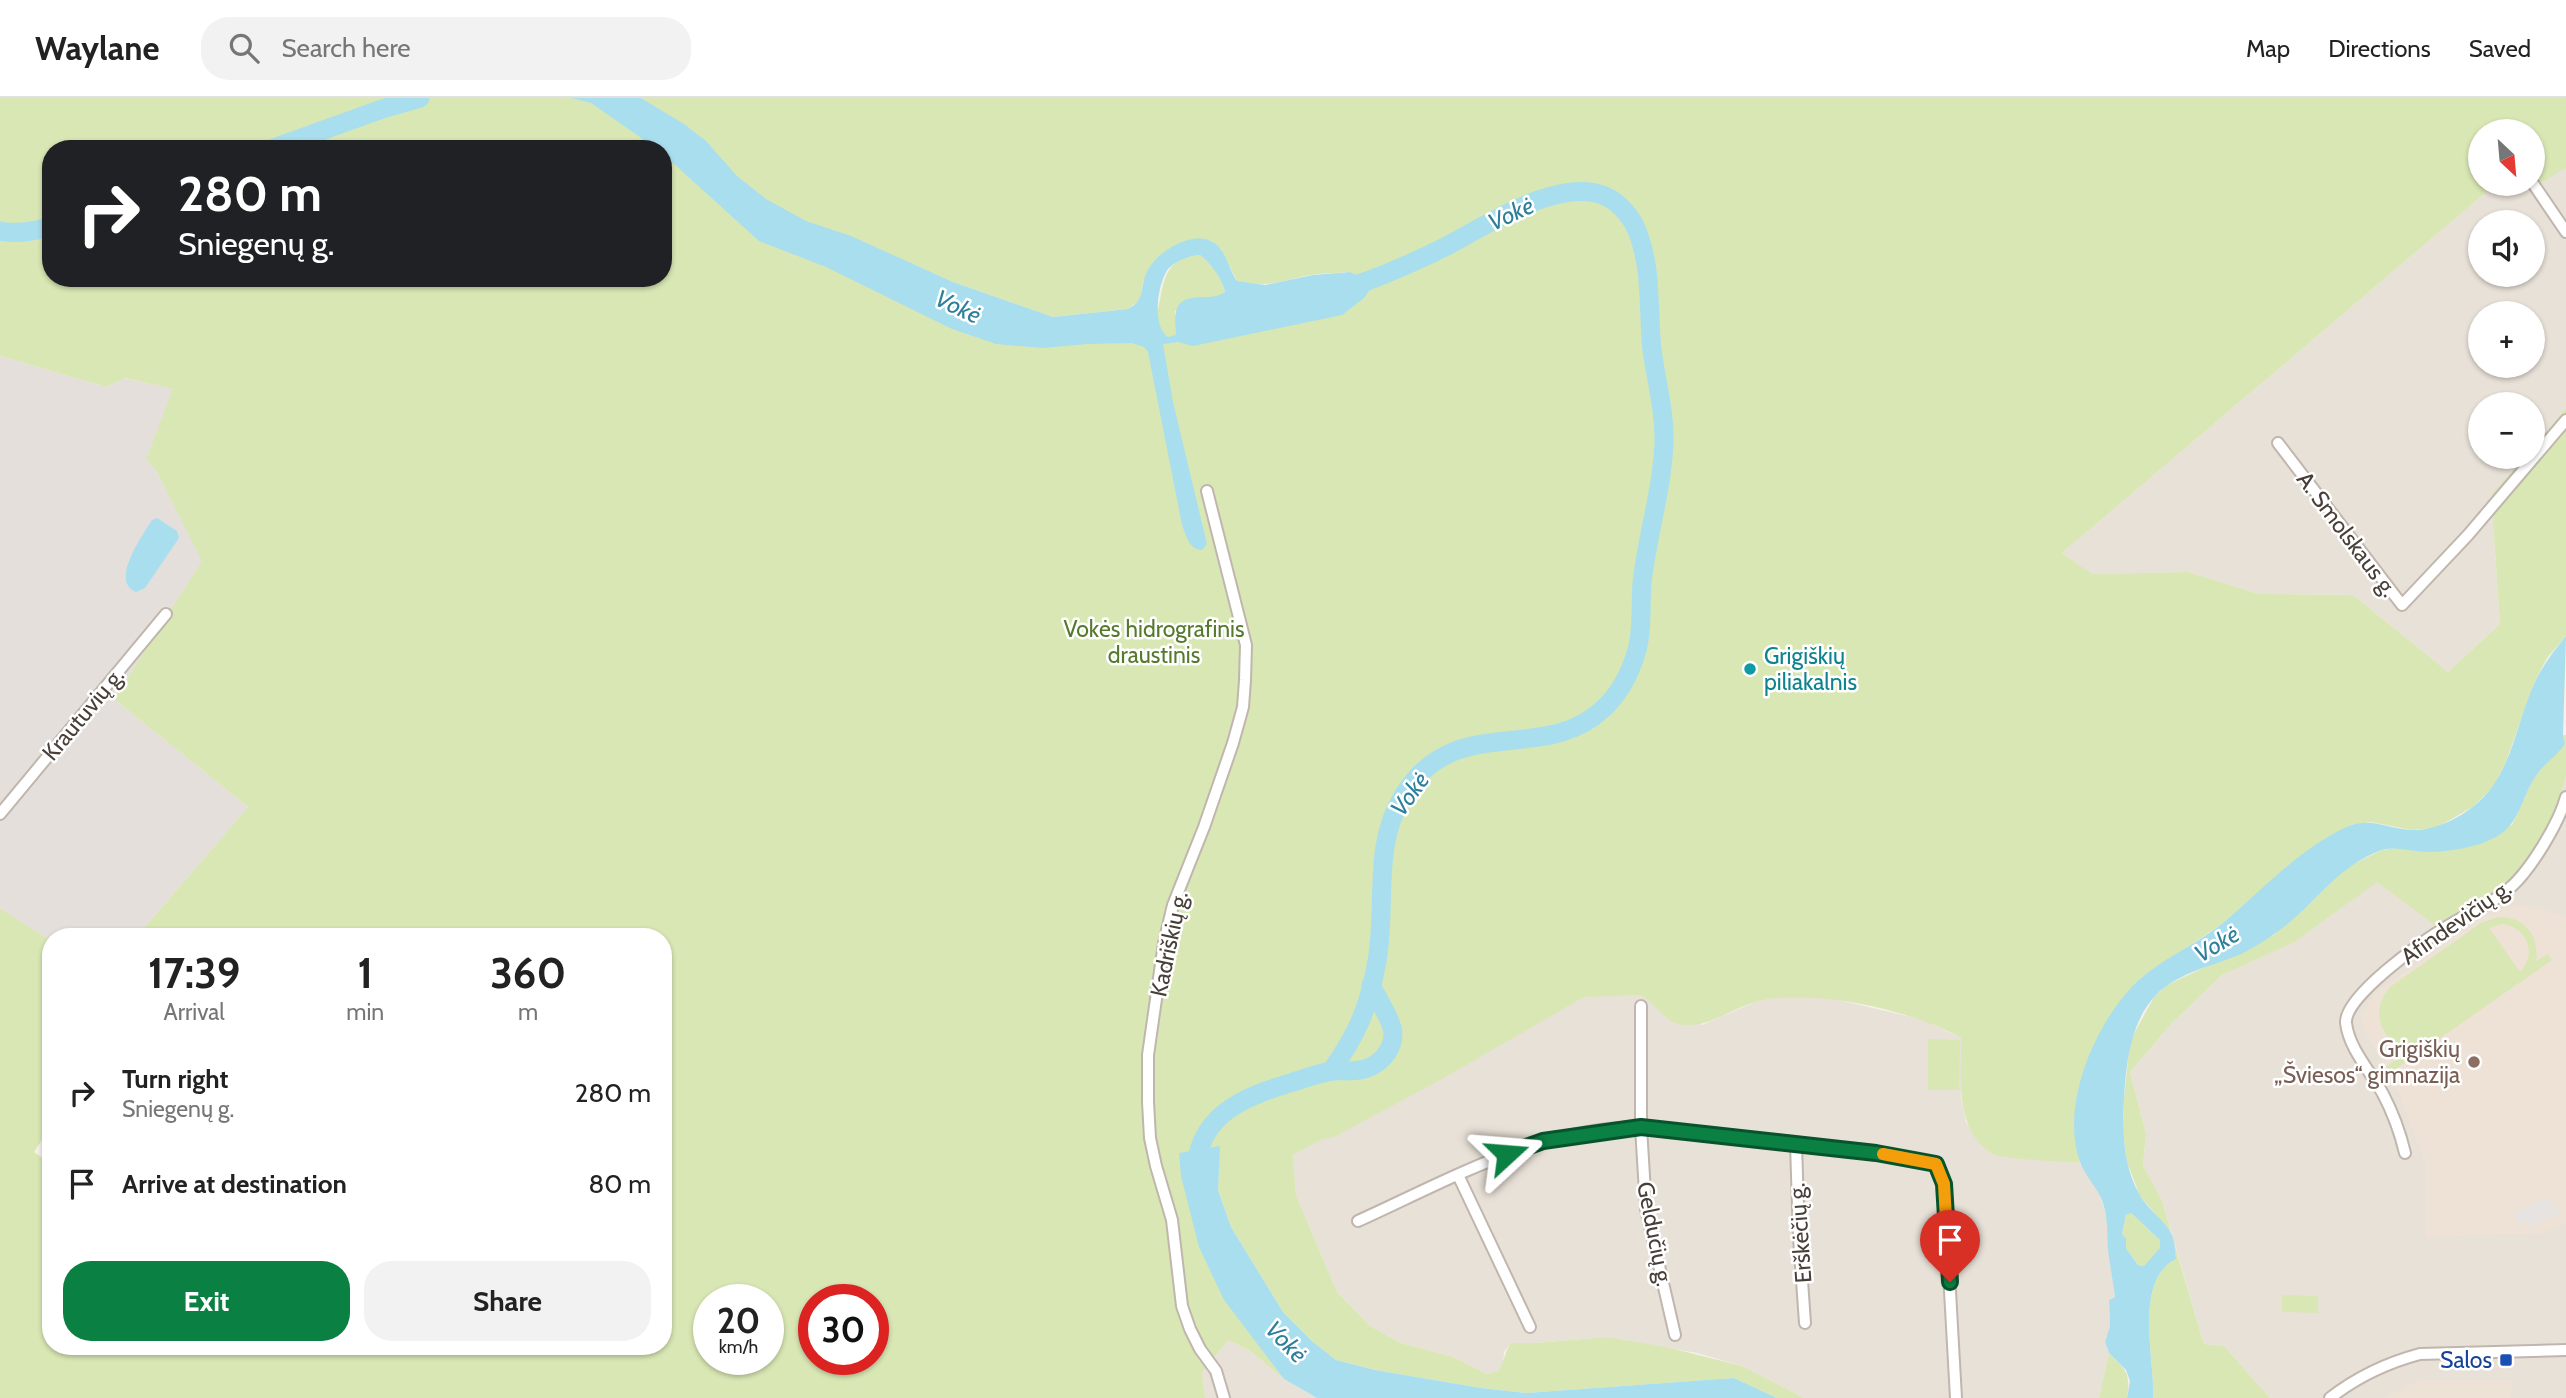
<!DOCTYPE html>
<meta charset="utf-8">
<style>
:root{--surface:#fff;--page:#f2f2f2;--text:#222;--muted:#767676;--line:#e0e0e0;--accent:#0b8043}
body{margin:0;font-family:Cabin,sans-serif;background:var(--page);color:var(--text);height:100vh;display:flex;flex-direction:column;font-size:26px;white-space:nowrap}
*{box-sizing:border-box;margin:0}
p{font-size:23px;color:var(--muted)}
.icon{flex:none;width:38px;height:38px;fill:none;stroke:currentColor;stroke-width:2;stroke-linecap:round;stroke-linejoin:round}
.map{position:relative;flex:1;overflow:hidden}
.sheet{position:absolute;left:42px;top:830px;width:630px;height:427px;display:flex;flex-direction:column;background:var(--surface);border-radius:28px;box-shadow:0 2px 5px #0004}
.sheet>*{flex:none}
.banner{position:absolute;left:42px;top:42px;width:630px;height:147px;border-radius:28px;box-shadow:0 2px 5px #0004;background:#202124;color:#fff;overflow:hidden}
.needle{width:46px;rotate:154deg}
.buttons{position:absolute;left:2468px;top:21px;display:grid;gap:14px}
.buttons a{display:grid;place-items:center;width:77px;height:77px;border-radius:50%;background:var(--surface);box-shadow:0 2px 5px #0004;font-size:35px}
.speed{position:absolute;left:693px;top:1186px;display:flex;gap:14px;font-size:35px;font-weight:700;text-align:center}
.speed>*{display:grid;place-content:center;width:91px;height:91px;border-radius:50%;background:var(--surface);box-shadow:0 2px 5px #0004;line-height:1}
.speed small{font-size:18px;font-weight:400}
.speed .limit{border:10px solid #d22;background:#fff;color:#111}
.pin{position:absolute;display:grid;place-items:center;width:60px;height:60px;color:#fff;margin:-72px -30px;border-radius:50% 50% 50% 0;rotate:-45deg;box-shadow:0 0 7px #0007}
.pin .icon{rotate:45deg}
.me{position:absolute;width:77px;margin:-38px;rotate:71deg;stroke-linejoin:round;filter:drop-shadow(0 0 5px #0008)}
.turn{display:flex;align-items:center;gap:24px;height:147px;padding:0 21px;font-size:32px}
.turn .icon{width:91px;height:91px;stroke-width:2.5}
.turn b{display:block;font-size:49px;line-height:60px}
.eta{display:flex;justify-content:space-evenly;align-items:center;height:119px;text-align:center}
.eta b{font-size:42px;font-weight:800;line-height:49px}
.primary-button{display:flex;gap:14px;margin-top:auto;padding:14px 21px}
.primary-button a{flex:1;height:80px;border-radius:28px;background:var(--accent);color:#fff;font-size:28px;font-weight:800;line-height:80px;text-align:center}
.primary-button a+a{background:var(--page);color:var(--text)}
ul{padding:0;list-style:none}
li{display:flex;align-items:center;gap:21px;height:91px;padding:0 21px}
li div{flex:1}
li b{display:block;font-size:26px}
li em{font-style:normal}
header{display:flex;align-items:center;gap:42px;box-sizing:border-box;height:98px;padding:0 35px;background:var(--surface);border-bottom:2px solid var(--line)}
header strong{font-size:33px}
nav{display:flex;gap:38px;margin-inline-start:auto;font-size:24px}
.search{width:490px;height:63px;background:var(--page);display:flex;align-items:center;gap:18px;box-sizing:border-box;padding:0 24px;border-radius:28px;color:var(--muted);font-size:26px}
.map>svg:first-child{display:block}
</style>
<header>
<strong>Waylane</strong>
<div class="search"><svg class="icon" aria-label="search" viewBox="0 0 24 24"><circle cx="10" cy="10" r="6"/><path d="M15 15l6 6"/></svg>Search here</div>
<nav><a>Map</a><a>Directions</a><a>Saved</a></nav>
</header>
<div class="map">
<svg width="2566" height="1300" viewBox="0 0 2566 1300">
<rect width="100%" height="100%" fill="#f5f0ea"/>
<path fill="#e8e1d8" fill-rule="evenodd" d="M 2566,71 L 2566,310 L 2532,350 L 2532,306 L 2480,306 L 2480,359 L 2524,359 L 2491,398 L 2500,526 L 2448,574 L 2353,497 L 2259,496 L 2188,474 L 2091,476 L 2062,455 L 2491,90 L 2501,90 L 2509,86 L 2532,86 L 2532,75 L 2539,84 L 2557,73 ZM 2480,124 L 2532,124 L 2532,177 L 2480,177 ZM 2480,215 L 2532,215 L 2532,268 L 2480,268 Z
M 2566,678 L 2566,1300 L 2270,1300 L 2224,1248 L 2204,1246 L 2162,1102 L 2143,1068 L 2146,1036 L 2130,974 L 2171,926 L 2222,877 L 2293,845 L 2377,783 L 2436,828 L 2495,794 L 2554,721 Z
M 1625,892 L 1644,898 L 1658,911 L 1702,927 L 1755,904 L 1781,898 L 1830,900 L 1924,922 L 1961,940 L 1961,999 L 1966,1024 L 1982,1046 L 1995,1057 L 2080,1065 L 2096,1089 L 2103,1106 L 2109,1130 L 2108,1149 L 2115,1200 L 2109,1202 L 2110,1228 L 2105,1244 L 2109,1255 L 2099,1300 L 1804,1300 L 1742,1268 L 1697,1255 L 1607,1239 L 1535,1245 L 1511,1245 L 1504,1254 L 1503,1266 L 1498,1273 L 1487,1276 L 1453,1259 L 1401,1245 L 1370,1228 L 1337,1194 L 1296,1097 L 1293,1057 L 1438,979 L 1572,896 Z
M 1228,1242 L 1250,1253 L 1284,1281 L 1317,1300 L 1205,1300 L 1202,1275 Z"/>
<path fill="#e4dfdb" d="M 0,258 L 106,289 L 124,280 L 174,291 L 146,361 L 157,374 L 203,463 L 114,601 L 248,709 L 137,838 L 51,838 L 51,843 L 0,810 Z"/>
<path fill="#ede2d5" d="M 2515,807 L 2546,812 L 2561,818 L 2566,817 L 2566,1126 L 2541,1136 L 2426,1139 L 2426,1068 L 2399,995 L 2364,932 L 2361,916 L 2376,894 L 2478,822 L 2499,811 Z
M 2421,1282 L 2512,1282 L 2511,1300 L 2385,1300 Z"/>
<path fill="#d9e7b4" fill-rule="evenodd" d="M 0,0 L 2566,0 L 2566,71 C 2555,73 2549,84 2539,84 L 2532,75 L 2532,33 L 2480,33 L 2480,86 L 2509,86 L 2501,90 L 2491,90 L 2062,455 L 2092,476 L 2188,474 L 2259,496 L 2353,497 L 2448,574 L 2500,526 L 2491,397 L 2524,359 L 2532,359 L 2532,350 L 2566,310 L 2566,538 L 2547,560 L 2535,583 L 2505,666 L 2493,689 L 2474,708 L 2436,730 L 2412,732 L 2371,724 L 2351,727 L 2287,770 L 2219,828 L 2141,880 L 2075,1040 L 2080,1065 C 2066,1064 2001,1061 1993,1056 C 1953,1032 1962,978 1961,940 C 1913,912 1813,890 1759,903 C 1732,909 1706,933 1678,926 C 1663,922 1654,903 1640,897 L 1584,899 L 1440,982 L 1334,1039 L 1323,1041 L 1293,1057 L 1296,1097 L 1337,1194 L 1370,1228 L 1401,1245 L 1453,1259 L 1487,1276 L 1498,1273 C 1505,1264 1504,1254 1511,1245 L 1535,1245 L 1607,1239 L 1666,1249 L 1742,1268 L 1804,1300 L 1777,1300 L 1734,1280 L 1526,1295 L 1481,1290 L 1375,1272 L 1336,1262 L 1313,1244 L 1283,1214 L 1231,1129 L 1218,1092 L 1219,1058 L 1180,1064 L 1256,1243 L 1284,1281 L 1250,1253 L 1228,1242 L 1202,1275 L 1205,1300 L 0,1300 L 0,810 L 51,843 L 51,1040 L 45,1037 L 34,1054 L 51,1066 L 51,1248 L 663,1248 L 663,838 L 137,838 L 248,709 L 114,601 L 202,463 L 157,374 L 146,361 L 173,291 L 125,280 L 106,289 L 0,258 ZM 51,51 L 663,51 L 663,180 L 51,180 ZM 858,142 L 953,184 L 1053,219 L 1128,211 L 1141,201 L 1143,183 L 1211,143 L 1221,151 L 1237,183 C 1267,190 1281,183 1310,177 C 1323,175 1337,175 1350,174 L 1177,232 L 1175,213 L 1221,198 L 1225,194 C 1223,182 1211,164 1200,157 C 1169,160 1165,175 1160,202 C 1157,215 1156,222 1162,235 L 1003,237 ZM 709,1202 L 768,1202 L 768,1262 L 709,1262 ZM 814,1202 L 873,1202 L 873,1262 L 814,1262 Z
M 2563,637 L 2566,637 L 2566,678 L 2554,721 L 2513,779 L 2495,794 L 2436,828 L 2377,784 L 2293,845 L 2222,877 L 2171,926 L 2130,974 L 2146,1036 L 2143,1068 L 2162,1102 L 2171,1134 L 2140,1098 L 2127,1064 L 2123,1036 L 2124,1000 L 2130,943 L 2154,899 L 2167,887 L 2274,837 L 2345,770 L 2382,752 L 2397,750 L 2416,753 L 2512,727 L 2534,679 L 2565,646 Z
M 2498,819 C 2524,818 2540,838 2536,863 L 2548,856 L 2552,862 L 2390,975 L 2386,969 L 2411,951 C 2380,944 2369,914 2390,889 L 2481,825 ZM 2502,826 C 2527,829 2538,855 2520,874 L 2489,830 Z
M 1928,941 L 1960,942 L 1959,992 L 1928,992 Z
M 2131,1115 L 2160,1142 L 2161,1150 L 2144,1168 L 2138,1167 L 2126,1150 L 2126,1140 L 2122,1136 L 2126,1117 Z
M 2174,1145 L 2204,1246 L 2224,1248 L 2270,1300 L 2153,1300 C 2155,1261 2133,1182 2176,1161 Z
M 2282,1197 L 2318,1198 L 2318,1215 L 2282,1214 Z
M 2109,1255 C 2126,1272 2131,1275 2127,1300 L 2099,1300 Z"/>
<path fill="#e6e3e1" d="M 2546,1100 L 2562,1114 L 2530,1129 L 2527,1122 L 2519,1126 L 2514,1115 Z"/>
<path fill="#a9deef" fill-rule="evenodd" d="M 571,0 L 641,0 L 684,26 L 706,43 L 737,78 L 766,101 L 806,123 L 851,138 L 953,184 L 1053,219 L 1128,211 C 1148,201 1138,187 1149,170 C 1161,150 1200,128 1219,149 C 1227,158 1230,173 1237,183 L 1265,187 L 1313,177 L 1350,174 L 1369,183 L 1371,190 L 1364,200 L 1342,217 L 1193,248 L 1178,244 L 1163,246 L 1173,304 L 1207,446 L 1202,452 C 1189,452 1186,437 1182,427 L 1148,254 L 1144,249 L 1132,245 L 1088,246 L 1042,250 L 996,246 L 952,231 L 826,169 L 759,143 L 663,56 L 663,51 L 657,51 L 591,5 ZM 1200,157 C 1210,164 1223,182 1225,194 C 1212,205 1180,191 1176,214 C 1174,221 1176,230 1176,237 L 1168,239 C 1151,228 1158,182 1169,170 C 1177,162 1189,158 1200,157 Z
M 157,420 L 177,433 L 179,440 L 145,490 L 136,494 C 109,483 143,437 152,422 Z
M 2566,538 L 2563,637 L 2565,646 C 2556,659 2542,667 2534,681 C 2523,698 2519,723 2502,735 C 2482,750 2440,756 2416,753 C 2404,752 2392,748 2379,753 C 2333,771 2312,811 2273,837 C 2263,844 2251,851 2241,856 C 2213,868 2177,875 2156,897 C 2130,924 2126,966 2124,1001 C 2122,1033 2123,1070 2141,1099 C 2149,1112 2165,1123 2171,1135 C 2175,1142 2175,1152 2176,1161 C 2133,1182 2155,1261 2153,1300 L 2127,1300 L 2130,1283 L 2126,1272 L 2109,1255 L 2105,1244 L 2110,1228 L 2109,1202 L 2115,1199 C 2113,1184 2110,1168 2108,1152 C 2107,1136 2108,1121 2103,1105 C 2098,1090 2085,1078 2080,1064 C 2059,1006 2097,920 2140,881 C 2164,860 2195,847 2219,828 C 2260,795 2300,749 2349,728 C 2371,719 2390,731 2412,732 C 2433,733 2458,721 2474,708 C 2511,679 2516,626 2534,586 C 2542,568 2554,553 2566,538 ZM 2131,1115 L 2160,1142 L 2160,1150 L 2144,1168 L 2138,1167 L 2126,1150 L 2126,1140 L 2122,1136 L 2126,1117 Z
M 1220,1048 L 1218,1092 L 1231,1129 L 1283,1214 L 1313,1244 L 1336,1262 L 1375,1272 L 1481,1290 L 1526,1295 L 1734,1280 L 1777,1300 L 1317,1300 L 1284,1281 L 1224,1202 L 1199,1149 L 1181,1078 L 1179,1055 Z"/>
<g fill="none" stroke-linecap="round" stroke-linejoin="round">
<path stroke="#a9deef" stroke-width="19" d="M 271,51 L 382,11 L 420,0
M 0,133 C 17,136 34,134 51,128
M 1331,973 C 1358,935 1369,909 1377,863 C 1387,807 1372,748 1403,698 C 1455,612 1544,668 1604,610 C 1620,595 1631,573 1637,552 C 1643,530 1640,508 1642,485 C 1647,438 1662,393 1664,345 C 1665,314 1656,282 1652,252 C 1648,214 1652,174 1639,138 C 1634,122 1621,105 1605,98 C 1558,78 1484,129 1443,150 C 1410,166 1377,181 1343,191
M 1195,1078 C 1197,1018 1240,1000 1290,985 C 1304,981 1318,975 1332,973 C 1341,972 1350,974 1359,972 C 1377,970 1393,954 1393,936 C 1393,924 1377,899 1371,887"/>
<g stroke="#c0b6ad" stroke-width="14">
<path id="minor" d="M 2532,84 L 2566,134
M 2278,345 L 2402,507 L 2468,437 L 2566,322
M 1207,393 L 1246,547 L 1245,582 L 1243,609 L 1233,645 L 1204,729 L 1173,807 L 1164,845 L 1148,957 L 1148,1004 L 1150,1040 L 1156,1068 L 1172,1122 L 1182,1208 L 1190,1231 L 1200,1251 L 1216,1273 L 1224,1300
M 0,716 L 166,516
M 1641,908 L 1641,1029 L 1646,1111 L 1675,1237
M 1796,1046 L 1799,1140 L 1805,1225
M 2405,1055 C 2400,1034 2393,1015 2383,996 C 2371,974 2349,951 2346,925 C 2344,899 2421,844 2443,831 C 2465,816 2492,807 2511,789 C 2531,771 2559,725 2566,699
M 1458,1077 L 1530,1229
M 1358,1123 C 1453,1080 1552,1022 1660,1030 L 1876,1055 L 1936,1066 L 1944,1086 L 1956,1300
M 2330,1300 C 2357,1279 2386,1265 2420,1256 L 2566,1252"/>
</g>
<use href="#minor" stroke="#fff" stroke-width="10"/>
</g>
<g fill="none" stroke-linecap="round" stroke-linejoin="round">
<g stroke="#07532c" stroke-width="18">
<path id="route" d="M 1507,1056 L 1543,1043 L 1641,1029 L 1876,1055 L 1936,1066 L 1944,1086 L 1950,1184"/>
</g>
<use href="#route" stroke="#0b8043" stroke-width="12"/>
<path stroke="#f59e0b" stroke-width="12" d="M 1883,1056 L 1936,1066 L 1944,1086 L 1946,1121"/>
</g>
<circle fill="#0f9aa8" stroke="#fff" stroke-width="2.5" cx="1750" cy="571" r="7"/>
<circle fill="#8d6e63" stroke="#fff" stroke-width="2.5" cx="2474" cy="964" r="7"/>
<rect fill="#1a4fb4" stroke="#fff" stroke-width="2.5" x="2499" y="1255" width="14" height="14" rx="3.5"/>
<g text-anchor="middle" stroke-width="5" stroke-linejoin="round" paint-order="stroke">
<g font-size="23" fill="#483f38" stroke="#fff">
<text transform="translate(2347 436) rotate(53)" y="8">A. Smolskaus g.</text>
<text transform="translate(83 616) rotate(-50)" y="8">Krautuvių g.</text>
<text transform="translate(2456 824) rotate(-35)" y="8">Afindevičių g.</text>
<text transform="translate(1169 846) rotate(-78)" y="8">Kadriškių g.</text>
<text transform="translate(1800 1135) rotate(-94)" y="8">Erškėčių g.</text>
<text transform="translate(1655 1136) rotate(79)" y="8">Geldučių g.</text>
</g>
<g font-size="23" fill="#567a2c" stroke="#fff">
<text x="1154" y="539">Vokės hidrografinis<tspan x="1154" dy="26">draustinis</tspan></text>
</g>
<g font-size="23" fill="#0d838f" stroke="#fff" text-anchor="start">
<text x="1764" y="566">Grigiškių<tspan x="1764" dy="26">piliakalnis</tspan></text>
</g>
<g font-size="23" fill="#785e54" stroke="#fff" text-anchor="end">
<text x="2460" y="959">Grigiškių<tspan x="2460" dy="26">„Šviesos“ gimnazija</tspan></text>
</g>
<g font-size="23" fill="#164399" stroke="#fff" text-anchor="end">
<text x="2492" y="1270">Salos</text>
</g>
<g font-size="24" font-style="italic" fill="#2e7f9a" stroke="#fff">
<text transform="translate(1511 116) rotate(-25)" y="8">Vokė</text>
<text transform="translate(958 209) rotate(25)" y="8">Vokė</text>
<text transform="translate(1410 696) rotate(-54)" y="8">Vokė</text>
<text transform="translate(2217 846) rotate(-31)" y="8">Vokė</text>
<text transform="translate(1286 1244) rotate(46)" y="8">Vokė</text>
</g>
</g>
</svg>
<div class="buttons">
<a><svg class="needle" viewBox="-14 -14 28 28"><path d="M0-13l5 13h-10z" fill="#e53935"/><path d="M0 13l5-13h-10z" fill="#767676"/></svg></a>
<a><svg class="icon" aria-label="sound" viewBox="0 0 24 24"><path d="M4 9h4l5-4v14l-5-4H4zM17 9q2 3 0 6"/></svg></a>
<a>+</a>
<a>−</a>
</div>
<div class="speed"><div>20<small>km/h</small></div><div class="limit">30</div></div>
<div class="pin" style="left:1950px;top:1184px;background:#d93025"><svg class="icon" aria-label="arrive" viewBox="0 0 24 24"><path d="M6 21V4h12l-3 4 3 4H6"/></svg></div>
<svg class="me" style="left:1507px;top:1056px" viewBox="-20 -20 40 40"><path d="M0-17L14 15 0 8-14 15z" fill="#0b8043" stroke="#fff" stroke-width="4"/></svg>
<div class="banner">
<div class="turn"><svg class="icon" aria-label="right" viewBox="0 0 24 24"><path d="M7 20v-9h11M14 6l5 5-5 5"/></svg><div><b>280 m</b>Sniegenų g.</div></div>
</div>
<section class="sheet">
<div class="eta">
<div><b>17:39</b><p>Arrival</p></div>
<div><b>1</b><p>min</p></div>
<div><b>360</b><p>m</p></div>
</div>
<ul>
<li><svg class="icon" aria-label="right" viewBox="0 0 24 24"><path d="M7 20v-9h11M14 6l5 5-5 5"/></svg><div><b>Turn right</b><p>Sniegenų g.</p></div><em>280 m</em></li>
<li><svg class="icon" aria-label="arrive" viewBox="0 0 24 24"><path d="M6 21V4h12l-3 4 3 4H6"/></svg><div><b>Arrive at destination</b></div><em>80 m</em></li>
</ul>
<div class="primary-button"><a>Exit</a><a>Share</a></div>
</section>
</div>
